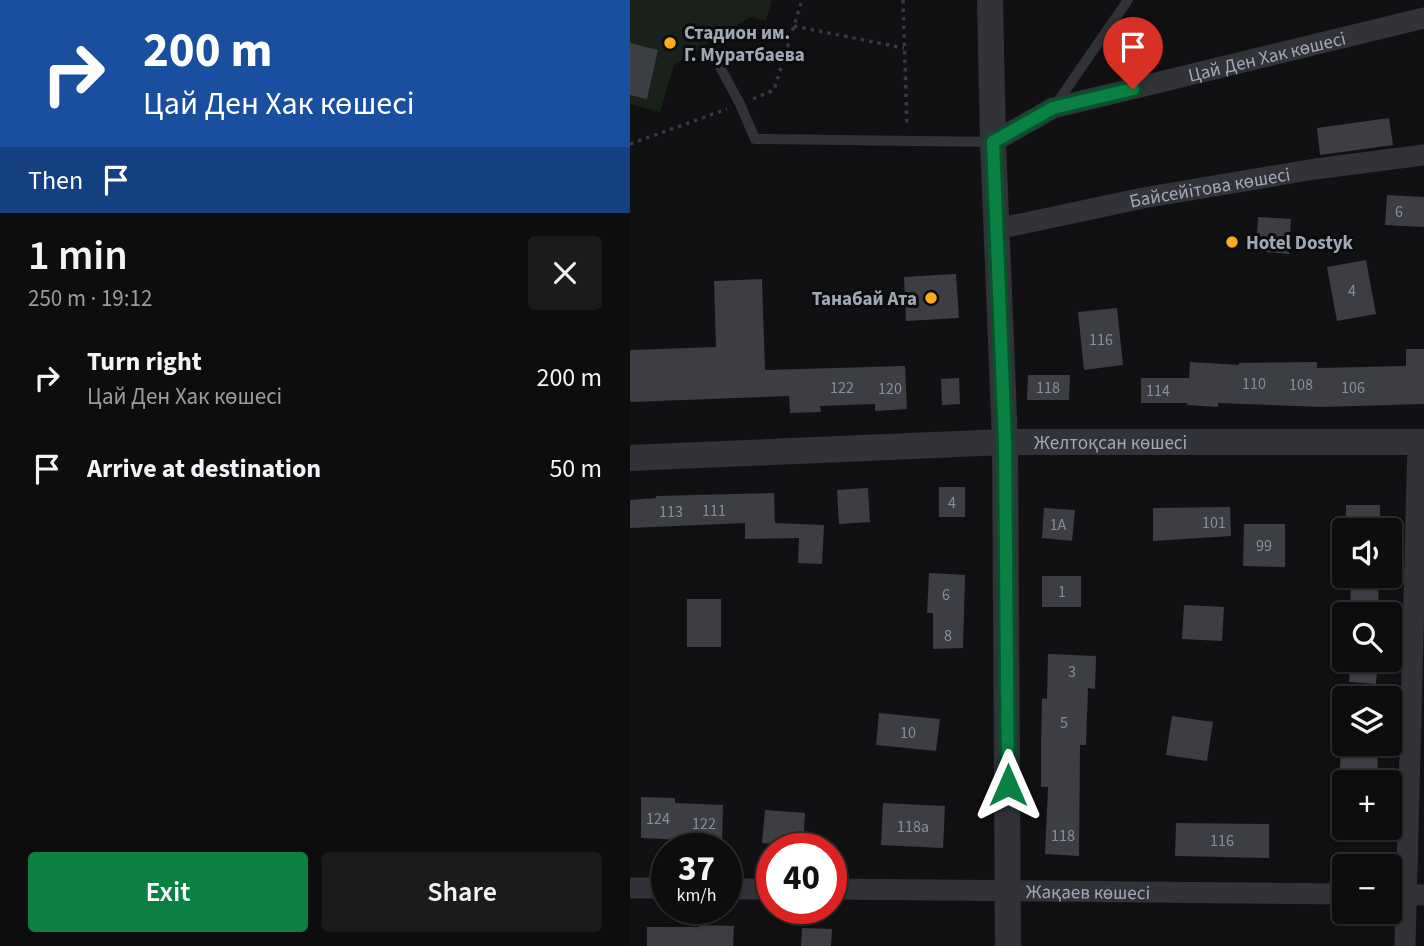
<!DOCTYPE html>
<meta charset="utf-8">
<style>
:root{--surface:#0d0d0e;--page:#1b1b1c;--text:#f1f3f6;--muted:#9a9c9e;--line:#2d2d2e;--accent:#0b8043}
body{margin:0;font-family:"Source Sans 3",sans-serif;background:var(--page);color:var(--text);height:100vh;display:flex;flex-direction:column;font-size:26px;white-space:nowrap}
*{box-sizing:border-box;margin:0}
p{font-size:23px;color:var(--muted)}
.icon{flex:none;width:38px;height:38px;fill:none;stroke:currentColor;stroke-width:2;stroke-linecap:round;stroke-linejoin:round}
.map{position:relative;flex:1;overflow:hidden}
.panel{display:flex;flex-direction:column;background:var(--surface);width:630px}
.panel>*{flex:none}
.hud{background:#1a4fa0;color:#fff;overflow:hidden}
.buttons{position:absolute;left:702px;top:518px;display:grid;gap:14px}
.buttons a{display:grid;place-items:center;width:70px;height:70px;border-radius:7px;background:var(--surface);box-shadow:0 2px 5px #0004,0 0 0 2px var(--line);font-size:35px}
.speed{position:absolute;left:21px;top:833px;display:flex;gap:14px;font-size:35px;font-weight:700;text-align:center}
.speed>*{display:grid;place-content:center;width:91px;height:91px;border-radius:50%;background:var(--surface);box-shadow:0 2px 5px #0004,0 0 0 2px var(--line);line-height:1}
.speed small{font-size:18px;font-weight:400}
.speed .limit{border:10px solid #d22;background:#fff;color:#111}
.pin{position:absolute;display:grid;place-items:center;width:60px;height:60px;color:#fff;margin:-72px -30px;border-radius:50% 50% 50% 0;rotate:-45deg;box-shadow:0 0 7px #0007}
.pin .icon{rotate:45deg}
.me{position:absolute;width:77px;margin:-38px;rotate:0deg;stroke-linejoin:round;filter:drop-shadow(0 0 5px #0008)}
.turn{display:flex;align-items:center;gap:24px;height:147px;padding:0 28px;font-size:32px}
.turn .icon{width:91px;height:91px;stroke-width:2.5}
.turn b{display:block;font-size:49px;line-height:60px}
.then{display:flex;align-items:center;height:66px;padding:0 28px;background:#0003;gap:14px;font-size:26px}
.round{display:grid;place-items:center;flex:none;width:74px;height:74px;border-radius:7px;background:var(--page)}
.head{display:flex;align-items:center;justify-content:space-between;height:119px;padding:0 28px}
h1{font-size:42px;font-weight:600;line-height:52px}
.button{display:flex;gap:14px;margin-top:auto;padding:14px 28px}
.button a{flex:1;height:80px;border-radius:7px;background:var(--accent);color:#fff;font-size:28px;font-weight:600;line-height:80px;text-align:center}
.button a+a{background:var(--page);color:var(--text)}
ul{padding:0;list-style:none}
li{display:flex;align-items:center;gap:21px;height:91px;padding:0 28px}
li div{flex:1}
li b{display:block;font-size:26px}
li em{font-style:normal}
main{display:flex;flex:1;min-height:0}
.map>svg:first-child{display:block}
</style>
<main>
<section class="panel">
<div class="hud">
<div class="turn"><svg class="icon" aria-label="right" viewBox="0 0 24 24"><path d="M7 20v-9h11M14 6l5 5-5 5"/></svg><div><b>200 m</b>Цай Ден Хак көшесі</div></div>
<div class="then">Then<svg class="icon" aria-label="arrive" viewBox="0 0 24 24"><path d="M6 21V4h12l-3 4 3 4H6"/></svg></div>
</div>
<div class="head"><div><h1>1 min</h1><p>250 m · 19:12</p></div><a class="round"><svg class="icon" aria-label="close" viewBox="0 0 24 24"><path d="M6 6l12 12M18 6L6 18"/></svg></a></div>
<ul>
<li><svg class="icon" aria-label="right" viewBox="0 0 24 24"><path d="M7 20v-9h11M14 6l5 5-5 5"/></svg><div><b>Turn right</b><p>Цай Ден Хак көшесі</p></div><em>200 m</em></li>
<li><svg class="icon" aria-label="arrive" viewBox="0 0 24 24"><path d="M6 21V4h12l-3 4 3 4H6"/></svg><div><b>Arrive at destination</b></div><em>50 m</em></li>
</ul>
<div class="button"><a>Exit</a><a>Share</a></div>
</section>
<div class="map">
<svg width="794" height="946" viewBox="0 0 794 946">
<rect width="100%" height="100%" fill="#111113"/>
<path fill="#19211a" d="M 0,0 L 142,0 L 136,21 L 120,17 L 44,65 L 30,112 L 0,104 Z"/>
<path fill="#3d3e43" d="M 0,43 L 28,50 L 17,99 L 0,95 Z
M 759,118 L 763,145 L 690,155 L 687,128 Z
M 757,195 L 794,197 L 794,227 L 755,225 Z
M 628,217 L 661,219 L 659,254 L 626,251 Z
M 736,260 L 746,314 L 707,321 L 697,267 Z
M 326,274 L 329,318 L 276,321 L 274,277 Z
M 132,279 L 135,370 L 275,366 L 277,409 L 245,411 L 245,404 L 190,406 L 191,412 L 160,413 L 159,396 L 0,402 L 0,350 L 86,347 L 84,281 Z
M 487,308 L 493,365 L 454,370 L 448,312 Z
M 776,349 L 794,349 L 794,404 L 691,407 L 588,403 L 588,407 L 557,405 L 557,403 L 511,403 L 511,378 L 559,378 L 560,362 L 609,365 L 609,363 L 687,362 L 687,368 L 776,366 Z
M 398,375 L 440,375 L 439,400 L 397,400 Z
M 329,378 L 330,404 L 312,405 L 311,379 Z
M 309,487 L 335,487 L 335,517 L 309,517 Z
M 238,488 L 240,522 L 209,524 L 207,490 Z
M 144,493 L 145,523 L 194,525 L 192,564 L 168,563 L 169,538 L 115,539 L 115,523 L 0,528 L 0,500 L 26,498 L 26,496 Z
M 716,505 L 750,505 L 750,530 L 716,530 Z
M 600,507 L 601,536 L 523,541 L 523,508 Z
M 414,508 L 445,510 L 442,541 L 412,538 Z
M 614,524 L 655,524 L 655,567 L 613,566 Z
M 299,573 L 335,575 L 333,648 L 303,649 L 303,613 L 297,613 Z
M 412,576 L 451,576 L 451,607 L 412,607 Z
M 721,576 L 749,576 L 748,614 L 720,614 Z
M 57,599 L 91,599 L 91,647 L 57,647 Z
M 554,605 L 594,607 L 592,641 L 552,639 Z
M 418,654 L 466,656 L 465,689 L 458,688 L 456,745 L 450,745 L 449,856 L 415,854 L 418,787 L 411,787 L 411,744 L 412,698 L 417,699 Z
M 721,660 L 748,660 L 746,684 L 719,682 Z
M 249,713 L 310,719 L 306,751 L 246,745 Z
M 542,716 L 583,722 L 577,761 L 536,755 Z
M 711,750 L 748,751 L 747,782 L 709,782 Z
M 11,797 L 45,798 L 45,803 L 93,805 L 92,842 L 11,838 Z
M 253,803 L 315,806 L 313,848 L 251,845 Z
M 135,810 L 175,813 L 173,846 L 132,843 Z
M 546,823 L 639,824 L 639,858 L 545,856 Z
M 69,925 L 104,926 L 103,946 L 17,946 L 17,927 L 69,927 Z
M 172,928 L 202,929 L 201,946 L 171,946 Z"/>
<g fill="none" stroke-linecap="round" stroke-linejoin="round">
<path stroke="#383a3f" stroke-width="3.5" stroke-dasharray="3.5 5" stroke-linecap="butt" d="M 273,0 L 277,127
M 164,26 L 274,48
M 123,99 L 144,90 L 172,0
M 0,144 L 97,109"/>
<path stroke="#323338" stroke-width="10" d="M 82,52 L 110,104 L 125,139 L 363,142
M 424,107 L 498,0"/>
<g stroke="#323338" stroke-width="21">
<path id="s1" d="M 363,142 L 423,108 L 794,18"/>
<path id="s2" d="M 367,229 L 513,198 L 685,169 L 794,155"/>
<path d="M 0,888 L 37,888"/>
<path d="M 96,889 L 142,889"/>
<path id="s3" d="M 201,889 L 714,894"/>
<path d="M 760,894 L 794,895"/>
<path d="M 775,946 L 788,442"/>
</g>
<g stroke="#323338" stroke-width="26">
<path d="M 360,0 L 363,142 L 375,442 L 378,946"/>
<path id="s4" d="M 0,458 L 375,442 L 794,442"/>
</g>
</g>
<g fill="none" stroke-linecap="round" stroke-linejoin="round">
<g stroke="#07532c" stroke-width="18">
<path id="route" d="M 378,785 L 375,442 L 363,142 L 423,108 L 503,89"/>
</g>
<use href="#route" stroke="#0b8043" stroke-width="12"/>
</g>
<g fill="#ffab1d" stroke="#0c0c0e" stroke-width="2.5">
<circle cx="40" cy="43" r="7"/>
<circle cx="602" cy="242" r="7"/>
<circle cx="301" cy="298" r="7"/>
</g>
<g text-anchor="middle" stroke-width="6" stroke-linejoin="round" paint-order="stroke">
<g font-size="16" fill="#888e98">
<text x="769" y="217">6</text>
<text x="722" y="296">4</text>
<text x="471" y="345">116</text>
<text x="624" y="389">110</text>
<text x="671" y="390">108</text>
<text x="212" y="393">122</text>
<text x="418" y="393">118</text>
<text x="723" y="393">106</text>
<text x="260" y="394">120</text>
<text x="528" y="396">114</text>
<text x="322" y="508">4</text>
<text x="84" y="516">111</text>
<text x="41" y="517">113</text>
<text x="584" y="528">101</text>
<text x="428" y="530">1А</text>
<text x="634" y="551">99</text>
<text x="432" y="597">1</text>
<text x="316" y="600">6</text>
<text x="318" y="641">8</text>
<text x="442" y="677">3</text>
<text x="434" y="728">5</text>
<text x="278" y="738">10</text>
<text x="28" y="824">124</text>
<text x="74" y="829">122</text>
<text x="283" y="832">118а</text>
<text x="433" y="841">118</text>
<text x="592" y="846">116</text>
</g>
<g font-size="19" font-weight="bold" fill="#a1a8b5" stroke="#0c0c0e" text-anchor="start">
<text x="54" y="39">Стадион им.<tspan x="54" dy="22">Г. Муратбаева</tspan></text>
<text x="616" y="249">Hotel Dostyk</text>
<text x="287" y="305" text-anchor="end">Танабай Ата</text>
</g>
<g font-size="19" fill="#a1a8b5" stroke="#0c0c0e">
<text dy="7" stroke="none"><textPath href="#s1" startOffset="289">Цай Ден Хак көшесі</textPath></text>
<text dy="7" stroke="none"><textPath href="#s2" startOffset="217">Байсейітова көшесі</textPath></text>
<text dy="7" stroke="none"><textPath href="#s4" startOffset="481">Желтоқсан көшесі</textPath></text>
<text dy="7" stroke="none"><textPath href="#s3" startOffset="257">Жақаев көшесі</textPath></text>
</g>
</g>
</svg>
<div class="buttons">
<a><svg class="icon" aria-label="sound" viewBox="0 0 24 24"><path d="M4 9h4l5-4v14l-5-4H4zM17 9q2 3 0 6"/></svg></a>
<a><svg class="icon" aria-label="search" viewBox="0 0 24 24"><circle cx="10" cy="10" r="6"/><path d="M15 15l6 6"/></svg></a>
<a><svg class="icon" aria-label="layers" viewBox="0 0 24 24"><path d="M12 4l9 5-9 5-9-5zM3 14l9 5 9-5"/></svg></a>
<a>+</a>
<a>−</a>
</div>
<div class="speed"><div>37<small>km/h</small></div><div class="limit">40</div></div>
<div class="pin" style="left:503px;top:89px;background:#d93025"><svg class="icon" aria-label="arrive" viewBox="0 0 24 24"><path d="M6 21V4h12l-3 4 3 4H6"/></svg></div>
<svg class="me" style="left:378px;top:785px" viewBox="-20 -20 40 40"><path d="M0-17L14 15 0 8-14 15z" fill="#0b8043" stroke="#fff" stroke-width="4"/></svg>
</div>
</main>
